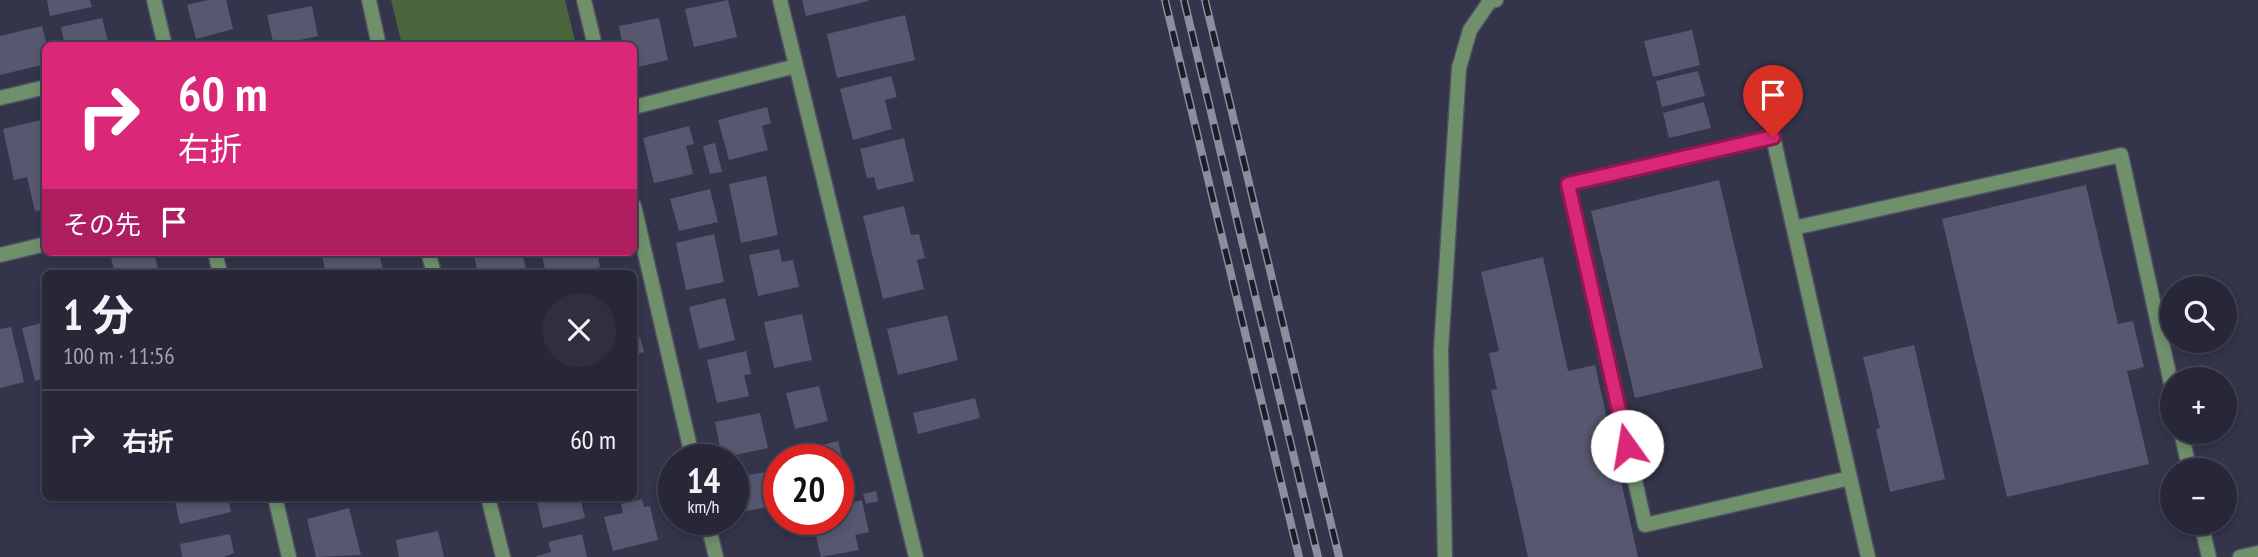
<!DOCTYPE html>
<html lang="ja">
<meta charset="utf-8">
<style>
:root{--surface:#272738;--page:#2f2f40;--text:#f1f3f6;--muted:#a4a5ae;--line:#434453}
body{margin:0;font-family:"PT Sans Narrow","Noto Sans JP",sans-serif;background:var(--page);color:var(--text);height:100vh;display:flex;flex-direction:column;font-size:26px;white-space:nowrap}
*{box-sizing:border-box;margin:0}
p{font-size:23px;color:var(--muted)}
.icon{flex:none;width:38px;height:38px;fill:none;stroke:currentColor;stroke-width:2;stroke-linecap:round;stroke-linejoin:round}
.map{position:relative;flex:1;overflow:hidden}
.side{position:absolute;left:42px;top:270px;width:595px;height:231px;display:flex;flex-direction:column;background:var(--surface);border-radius:10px;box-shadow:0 4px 10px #0003,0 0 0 2px var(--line)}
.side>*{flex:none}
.hud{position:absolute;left:42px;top:42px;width:595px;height:214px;border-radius:10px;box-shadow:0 4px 10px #0003,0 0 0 2px var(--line);background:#db2777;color:#fff;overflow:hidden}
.fabs{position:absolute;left:2160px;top:276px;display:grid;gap:14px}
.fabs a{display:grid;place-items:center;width:77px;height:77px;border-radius:50%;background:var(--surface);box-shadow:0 4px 10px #0003,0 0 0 2px var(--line);font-size:35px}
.speed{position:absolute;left:658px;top:444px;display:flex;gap:14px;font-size:35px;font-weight:700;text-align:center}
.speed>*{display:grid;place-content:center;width:91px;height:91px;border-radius:50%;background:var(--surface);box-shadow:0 4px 10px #0003,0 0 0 2px var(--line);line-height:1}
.speed small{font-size:18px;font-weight:400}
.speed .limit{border:10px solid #d22;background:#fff;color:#111}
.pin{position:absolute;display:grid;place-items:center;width:60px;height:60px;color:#fff;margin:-72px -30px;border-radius:50% 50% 50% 0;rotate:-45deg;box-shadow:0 0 7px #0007}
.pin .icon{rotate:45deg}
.me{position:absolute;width:77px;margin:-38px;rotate:347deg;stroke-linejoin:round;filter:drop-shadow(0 0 5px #0008)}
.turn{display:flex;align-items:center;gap:24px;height:147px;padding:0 21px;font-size:32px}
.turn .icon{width:91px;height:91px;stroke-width:2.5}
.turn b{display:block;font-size:49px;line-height:60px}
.then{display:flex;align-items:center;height:66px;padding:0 21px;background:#0003;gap:14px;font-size:26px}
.round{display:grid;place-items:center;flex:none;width:74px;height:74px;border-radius:37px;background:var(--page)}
.headline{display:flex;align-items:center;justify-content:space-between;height:119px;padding:0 21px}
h1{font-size:42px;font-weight:700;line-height:52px}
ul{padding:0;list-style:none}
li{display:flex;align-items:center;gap:21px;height:98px;padding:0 21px;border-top:2px solid var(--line)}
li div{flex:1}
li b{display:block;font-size:26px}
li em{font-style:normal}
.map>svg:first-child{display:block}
</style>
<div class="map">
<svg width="2258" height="557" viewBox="0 0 2258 557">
<rect width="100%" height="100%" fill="#34344b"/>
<path fill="#49653c" d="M 391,0 L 565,0 L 576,45 L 402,45 Z"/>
<path fill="#575870" d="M 47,0 L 90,0 L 92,7 L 50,16 Z
M 208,0 L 226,0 L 233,29 L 196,39 L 187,5 Z
M 728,0 L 737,37 L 694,47 L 685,9 Z
M 802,0 L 868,0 L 868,1 L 806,16 Z
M 312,6 L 318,36 L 274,46 L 267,15 Z
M 905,15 L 915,60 L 837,78 L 827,34 Z
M 102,18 L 109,46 L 65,46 L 61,27 Z
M 659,18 L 668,60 L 634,68 L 634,46 L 623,46 L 619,26 Z
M 42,26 L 47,46 L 46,64 L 0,75 L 0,36 Z
M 1692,30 L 1700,65 L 1653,77 L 1644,41 Z
M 1698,71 L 1705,96 L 1662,107 L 1656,81 Z
M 891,76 L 897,97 L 885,100 L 892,129 L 853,140 L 840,89 Z
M 1704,102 L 1711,128 L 1669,138 L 1663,113 Z
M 767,107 L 771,123 L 762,126 L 768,150 L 729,160 L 718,120 Z
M 46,119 L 46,209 L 35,211 L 27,177 L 14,180 L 3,129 Z
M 689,126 L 694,144 L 686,146 L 693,174 L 654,183 L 643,138 Z
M 904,138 L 914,181 L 877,190 L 874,177 L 867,178 L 860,149 Z
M 715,143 L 722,172 L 710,174 L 703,146 Z
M 766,176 L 778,235 L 741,243 L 729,184 Z
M 1719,180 L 1763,368 L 1635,398 L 1591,211 Z
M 2086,185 L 2118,324 L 2133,321 L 2144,367 L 2127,371 L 2149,464 L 2007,497 L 1942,219 Z
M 710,189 L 718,222 L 679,231 L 670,199 Z
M 904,206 L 911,235 L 919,234 L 925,258 L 917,260 L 924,289 L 883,299 L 863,216 Z
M 714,234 L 724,282 L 686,290 L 676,243 Z
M 779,249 L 782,262 L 793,260 L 799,287 L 758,296 L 749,255 Z
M 135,252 L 154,252 L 159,273 L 115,273 L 111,258 Z
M 321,252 L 379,252 L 383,271 L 371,273 L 326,273 Z
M 473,252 L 522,252 L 527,273 L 478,273 Z
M 541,252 L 597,252 L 600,267 L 592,269 L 594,273 L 546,273 Z
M 1543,257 L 1568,371 L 1595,365 L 1638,557 L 1528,557 L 1491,390 L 1497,389 L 1489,353 L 1499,351 L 1481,272 Z
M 725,298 L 735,340 L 699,349 L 689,307 Z
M 802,314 L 812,360 L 774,368 L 764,322 Z
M 947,315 L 958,360 L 898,375 L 887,329 Z
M 46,322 L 46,378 L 35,381 L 22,328 Z
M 11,327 L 24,382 L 0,388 L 0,329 Z
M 640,337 L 644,352 L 634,355 L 634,339 Z
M 1914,345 L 1945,479 L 1890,492 L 1876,429 L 1880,428 L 1863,357 Z
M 746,351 L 751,374 L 744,375 L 749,396 L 717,403 L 707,360 Z
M 819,386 L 828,421 L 795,429 L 786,393 Z
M 975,398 L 980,418 L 918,434 L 913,413 Z
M 760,413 L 768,448 L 722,458 L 715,422 Z
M 838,441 L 847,477 L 838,480 L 838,460 L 797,460 L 795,452 Z
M 771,471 L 778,505 L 736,513 L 733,500 L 733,478 Z
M 876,491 L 878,501 L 866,504 L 863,494 Z
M 174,497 L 228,497 L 231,512 L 180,524 Z
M 559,497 L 580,497 L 585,518 L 543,528 L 537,502 Z
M 642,499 L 644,507 L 650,506 L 658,540 L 613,551 L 604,517 L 623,513 L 621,504 Z
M 862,500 L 869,532 L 855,535 L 859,550 L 821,557 L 812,520 L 838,520 L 838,506 Z
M 349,508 L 361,555 L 316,557 L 307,519 Z
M 438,531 L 444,557 L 399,557 L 396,540 Z
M 230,534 L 234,553 L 224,557 L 182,557 L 180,544 Z
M 582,534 L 587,557 L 535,557 L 551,552 L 548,542 Z"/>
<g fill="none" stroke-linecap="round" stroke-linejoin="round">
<g stroke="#4f5065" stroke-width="17">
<path id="service" d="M 0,98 L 46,87
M 1794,228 L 2121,155 L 2172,388
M 2181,432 L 2190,471
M 1850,478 L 1645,525 L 1568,184 L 1773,137 L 1868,557
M 2201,523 L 2209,557"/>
</g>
<g stroke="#4f5065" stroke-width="17">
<path id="minor" d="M 154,0 L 165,46
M 369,0 L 379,46
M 584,0 L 595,46
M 780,0 L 916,557
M 634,107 L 796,66
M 634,206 L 693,460
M 215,252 L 220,273
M 428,252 L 434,273
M 0,255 L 46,244
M 275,497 L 289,557
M 488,497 L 503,557
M 707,520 L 716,557
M 2240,557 L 2258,553"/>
</g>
<g stroke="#4f5065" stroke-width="17">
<path id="tertiary" d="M 1445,557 L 1441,350 L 1459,68 L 1470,30 L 1490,1 L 1496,0"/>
</g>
<use href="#service" stroke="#6f906a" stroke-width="14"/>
<use href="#minor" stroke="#6f906a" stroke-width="14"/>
<use href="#tertiary" stroke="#6f906a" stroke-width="14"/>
<g stroke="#8c8d9f" stroke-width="8">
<path id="rail" d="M 1165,0 L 1299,557
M 1184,0 L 1318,557
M 1205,0 L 1339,557"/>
</g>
<use href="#rail" stroke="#1d1d28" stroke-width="5" stroke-dasharray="16" stroke-linecap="butt"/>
</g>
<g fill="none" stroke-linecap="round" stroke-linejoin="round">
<g stroke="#8e194d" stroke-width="18">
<path id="route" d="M 1627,446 L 1568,184 L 1773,137"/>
</g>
<use href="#route" stroke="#db2777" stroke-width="12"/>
</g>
</svg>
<div class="fabs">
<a><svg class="icon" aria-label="search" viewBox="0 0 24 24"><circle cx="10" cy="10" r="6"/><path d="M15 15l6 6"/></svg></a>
<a>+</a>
<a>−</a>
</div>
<div class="speed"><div>14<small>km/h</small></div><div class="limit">20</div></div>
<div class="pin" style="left:1773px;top:137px;background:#d93025"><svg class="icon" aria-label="arrive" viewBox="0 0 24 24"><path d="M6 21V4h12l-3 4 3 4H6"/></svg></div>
<svg class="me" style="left:1627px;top:446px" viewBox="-20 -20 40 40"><circle r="19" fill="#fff"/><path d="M0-13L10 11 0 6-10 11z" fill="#db2777"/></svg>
<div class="hud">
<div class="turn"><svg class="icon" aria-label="right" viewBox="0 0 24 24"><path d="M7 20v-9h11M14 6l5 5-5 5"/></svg><div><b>60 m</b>右折</div></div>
<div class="then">その先<svg class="icon" aria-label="arrive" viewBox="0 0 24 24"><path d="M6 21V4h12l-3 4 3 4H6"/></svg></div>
</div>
<section class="side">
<div class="headline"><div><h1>1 分</h1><p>100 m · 11:56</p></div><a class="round"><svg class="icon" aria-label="close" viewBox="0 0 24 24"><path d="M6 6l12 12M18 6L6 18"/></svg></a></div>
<ul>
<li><svg class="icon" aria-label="right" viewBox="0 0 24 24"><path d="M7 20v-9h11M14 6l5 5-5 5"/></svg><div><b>右折</b></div><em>60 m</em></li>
</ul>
</section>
</div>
